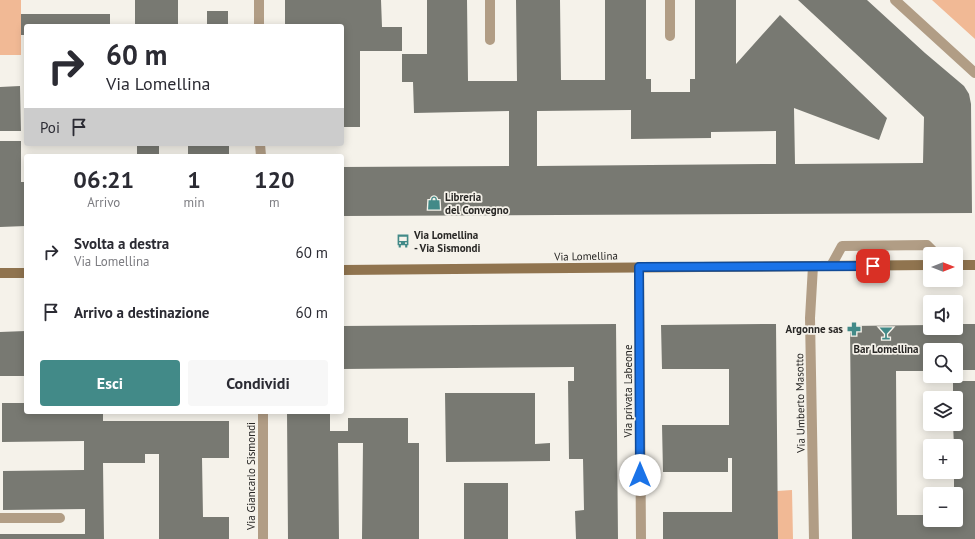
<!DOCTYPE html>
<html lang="it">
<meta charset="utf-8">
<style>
:root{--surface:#fff;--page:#f7f7f7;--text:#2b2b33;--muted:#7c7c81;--accent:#428a88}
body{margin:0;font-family:"PT Sans",sans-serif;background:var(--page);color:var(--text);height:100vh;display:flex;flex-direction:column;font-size:15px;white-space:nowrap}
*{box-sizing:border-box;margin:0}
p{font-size:13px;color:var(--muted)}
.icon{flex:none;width:22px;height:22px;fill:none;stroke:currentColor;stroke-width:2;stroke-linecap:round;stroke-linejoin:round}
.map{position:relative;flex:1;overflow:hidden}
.panel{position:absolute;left:24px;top:154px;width:320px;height:260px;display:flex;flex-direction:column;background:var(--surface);border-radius:4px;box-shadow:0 2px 10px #0003}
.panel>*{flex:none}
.hud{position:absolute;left:24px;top:24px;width:320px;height:122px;border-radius:4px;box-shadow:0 2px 10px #0003;background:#fff;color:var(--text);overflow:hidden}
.needle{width:26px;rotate:90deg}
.tools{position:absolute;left:923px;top:247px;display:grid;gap:8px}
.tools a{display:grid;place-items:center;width:40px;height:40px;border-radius:4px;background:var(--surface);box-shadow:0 2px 10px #0003;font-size:20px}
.pin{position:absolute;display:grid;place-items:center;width:34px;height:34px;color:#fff;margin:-17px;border-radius:8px;box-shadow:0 2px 6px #0006}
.me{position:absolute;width:44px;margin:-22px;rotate:0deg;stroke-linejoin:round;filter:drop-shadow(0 0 3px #0008)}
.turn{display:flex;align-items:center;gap:14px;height:84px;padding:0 16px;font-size:18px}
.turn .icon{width:52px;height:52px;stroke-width:2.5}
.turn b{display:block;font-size:28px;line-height:34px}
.then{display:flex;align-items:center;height:38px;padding:0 16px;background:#0003;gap:8px;font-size:15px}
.eta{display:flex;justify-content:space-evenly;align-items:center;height:68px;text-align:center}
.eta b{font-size:24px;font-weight:600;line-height:28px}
.cta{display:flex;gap:8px;margin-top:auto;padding:8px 16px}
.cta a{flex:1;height:46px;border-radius:4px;background:var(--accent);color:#fff;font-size:16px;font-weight:600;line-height:46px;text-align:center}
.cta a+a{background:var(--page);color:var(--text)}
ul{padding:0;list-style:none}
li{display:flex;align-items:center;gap:12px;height:60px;padding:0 16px}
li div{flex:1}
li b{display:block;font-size:15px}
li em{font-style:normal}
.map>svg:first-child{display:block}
</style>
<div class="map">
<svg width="975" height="539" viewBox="0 0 975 539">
<rect width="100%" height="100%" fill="#f5f2ea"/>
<path fill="#f1b995" d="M 0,0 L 21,0 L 21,55 L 0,55 Z
M 932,0 L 975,0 L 975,39 Z
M 792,490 L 793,539 L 778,539 L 777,491 Z"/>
<path fill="#787972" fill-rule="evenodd" d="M 135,0 L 178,0 L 178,26 L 135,26 Z
M 285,0 L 381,0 L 382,27 L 402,27 L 402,51 L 360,51 L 360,127 L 342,127 L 342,26 L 285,26 Z
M 427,0 L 467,0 L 468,81 L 517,81 L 516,0 L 560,0 L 561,80 L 605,80 L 605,0 L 646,0 L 646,79 L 651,79 L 651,92 L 690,92 L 690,79 L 695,79 L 695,0 L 736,0 L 736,64 L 780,15 L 887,118 L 879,140 L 794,108 L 795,164 L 923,163 L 924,117 L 798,0 L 867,0 L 925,53 L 964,86 L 969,94 L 971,104 L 972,213 L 342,216 L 342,167 L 509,166 L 509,111 L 414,113 L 413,82 L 402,82 L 402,54 L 427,54 ZM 631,110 L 631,139 L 711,138 L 711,132 L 776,131 L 776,164 L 537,166 L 537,111 Z
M 207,11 L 228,11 L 228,26 L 207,26 Z
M 21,14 L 110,14 L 110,26 L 26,26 L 26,35 L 21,35 Z
M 20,86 L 21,131 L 0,131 L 0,87 Z
M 0,141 L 21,141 L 21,182 L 26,182 L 26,226 L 0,227 Z
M 137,144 L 159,144 L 159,156 L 137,156 Z
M 188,144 L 229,144 L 229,156 L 188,156 Z
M 616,324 L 618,539 L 576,539 L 575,511 L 584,510 L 583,459 L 569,459 L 568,381 L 574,381 L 574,367 L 342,369 L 342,326 Z
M 776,324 L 778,539 L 663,539 L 663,512 L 732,512 L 732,458 L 728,458 L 728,472 L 663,472 L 662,425 L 729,425 L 729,369 L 662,369 L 661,325 Z
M 956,324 L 975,324 L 975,370 L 956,370 L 956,350 L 930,350 L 930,371 L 896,371 L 897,515 L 930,515 L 930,520 L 956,520 L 956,494 L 954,494 L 954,472 L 956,472 L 956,446 L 954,446 L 953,424 L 956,424 L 956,398 L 953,398 L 953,381 L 975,381 L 975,539 L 852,539 L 850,326 L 930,325 L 930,328 L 956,328 Z
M 26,331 L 26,376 L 0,376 L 0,332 Z
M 445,393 L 535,393 L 535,444 L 550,443 L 550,461 L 446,462 Z
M 2,403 L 26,403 L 26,412 L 103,412 L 103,421 L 229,421 L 229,458 L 202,458 L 203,517 L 229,517 L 229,539 L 159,539 L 159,454 L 145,454 L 145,463 L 103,463 L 104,539 L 0,539 L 0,534 L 85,534 L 85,509 L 3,510 L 3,471 L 84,470 L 84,441 L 2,442 Z
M 287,412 L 330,412 L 330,431 L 348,431 L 348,418 L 408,418 L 408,443 L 419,443 L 419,539 L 362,539 L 363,443 L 338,443 L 339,539 L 288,539 Z
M 464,483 L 508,483 L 508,539 L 464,539 Z"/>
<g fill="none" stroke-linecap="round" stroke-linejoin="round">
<path stroke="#b19d85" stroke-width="10" d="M 490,0 L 490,40
M 670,0 L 670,36
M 831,266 L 842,246 L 927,245 L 936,254
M 0,518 L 60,518"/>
<path stroke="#b19d85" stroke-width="10" d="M 259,0 L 259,26
M 895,0 L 975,73
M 260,144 L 261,156
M 813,266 L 810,318 L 814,539
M 639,267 L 641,539
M 263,412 L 263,539"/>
<path stroke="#90744f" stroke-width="10" d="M 956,265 L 975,265
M 342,270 L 930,265
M 0,273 L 26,273"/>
</g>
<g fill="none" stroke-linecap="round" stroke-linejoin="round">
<g stroke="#114b97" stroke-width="10">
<path id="route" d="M 640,475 L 639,267 L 873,266"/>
</g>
<use href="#route" stroke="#1a73e8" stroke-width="7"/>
</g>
<defs>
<g id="shop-bare" transform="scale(1.08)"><path d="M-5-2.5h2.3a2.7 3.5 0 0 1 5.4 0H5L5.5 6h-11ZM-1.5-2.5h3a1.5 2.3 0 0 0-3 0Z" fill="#428a88" stroke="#f5f2ea" stroke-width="2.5" paint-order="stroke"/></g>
<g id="bus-bare" transform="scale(1.08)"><path d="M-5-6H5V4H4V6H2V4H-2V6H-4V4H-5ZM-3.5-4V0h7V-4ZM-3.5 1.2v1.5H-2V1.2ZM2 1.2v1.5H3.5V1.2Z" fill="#428a88" stroke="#f5f2ea" stroke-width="2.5" paint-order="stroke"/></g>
<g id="pharmacy-bare" transform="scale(1.08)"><path d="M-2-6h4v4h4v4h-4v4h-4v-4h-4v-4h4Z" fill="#428a88" stroke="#f5f2ea" stroke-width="2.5" paint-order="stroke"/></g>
<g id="bar-bare" transform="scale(1.08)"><path d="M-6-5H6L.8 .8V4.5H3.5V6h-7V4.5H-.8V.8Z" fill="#428a88" stroke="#f5f2ea" stroke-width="2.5" paint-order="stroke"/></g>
</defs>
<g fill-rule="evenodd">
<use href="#shop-bare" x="434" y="203"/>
<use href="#bus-bare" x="403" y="241"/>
<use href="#pharmacy-bare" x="854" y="329"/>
<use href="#bar-bare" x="886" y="333"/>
</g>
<g text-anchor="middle" stroke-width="3.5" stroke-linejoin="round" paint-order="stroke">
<g font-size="11" font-weight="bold" fill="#282725" stroke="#f5f2ea" text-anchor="start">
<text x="445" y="201">Libreria<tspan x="445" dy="13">del Convegno</tspan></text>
<text x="414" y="239">Via Lomellina<tspan x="414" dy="13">- Via Sismondi</tspan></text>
<text x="843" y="333" text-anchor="end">Argonne sas</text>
<text x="886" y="353" text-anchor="middle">Bar Lomellina</text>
</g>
<g font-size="11" fill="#282725" stroke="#f5f2ea">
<text transform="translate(586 256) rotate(-1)" y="4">Via Lomellina</text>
<text transform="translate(628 391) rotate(-90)" y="4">Via privata Labeone</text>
<text transform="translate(800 403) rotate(-91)" y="4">Via Umberto Masotto</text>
<text transform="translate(251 476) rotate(-90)" y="4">Via Giancarlo Sismondi</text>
</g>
</g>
</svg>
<div class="tools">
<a><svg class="needle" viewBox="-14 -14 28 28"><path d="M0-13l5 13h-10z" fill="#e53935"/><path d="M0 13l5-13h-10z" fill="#7c7c81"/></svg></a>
<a><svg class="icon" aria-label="sound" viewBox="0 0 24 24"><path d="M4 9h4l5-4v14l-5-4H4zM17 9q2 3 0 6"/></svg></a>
<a><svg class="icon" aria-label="search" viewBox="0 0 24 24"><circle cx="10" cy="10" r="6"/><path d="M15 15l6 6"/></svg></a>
<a><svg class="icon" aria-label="layers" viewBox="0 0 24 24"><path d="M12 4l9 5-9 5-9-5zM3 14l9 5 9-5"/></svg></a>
<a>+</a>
<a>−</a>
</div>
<div class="pin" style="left:873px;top:266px;background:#d93025"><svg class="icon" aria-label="arrive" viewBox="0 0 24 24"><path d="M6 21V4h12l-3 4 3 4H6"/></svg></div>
<svg class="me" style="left:640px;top:475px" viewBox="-20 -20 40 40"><circle r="19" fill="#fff"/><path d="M0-13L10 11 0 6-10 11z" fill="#1a73e8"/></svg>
<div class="hud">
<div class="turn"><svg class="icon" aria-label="right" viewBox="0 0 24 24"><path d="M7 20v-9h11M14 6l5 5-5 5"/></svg><div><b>60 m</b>Via Lomellina</div></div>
<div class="then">Poi<svg class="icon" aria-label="arrive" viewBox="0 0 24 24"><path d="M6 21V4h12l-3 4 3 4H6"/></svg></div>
</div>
<section class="panel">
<div class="eta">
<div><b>06:21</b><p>Arrivo</p></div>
<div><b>1</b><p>min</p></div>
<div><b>120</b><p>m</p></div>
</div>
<ul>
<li><svg class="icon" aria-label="right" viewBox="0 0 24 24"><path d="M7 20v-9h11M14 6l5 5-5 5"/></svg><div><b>Svolta a destra</b><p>Via Lomellina</p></div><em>60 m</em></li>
<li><svg class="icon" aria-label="arrive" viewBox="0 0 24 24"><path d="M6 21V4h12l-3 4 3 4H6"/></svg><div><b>Arrivo a destinazione</b></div><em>60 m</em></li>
</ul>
<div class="cta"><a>Esci</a><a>Condividi</a></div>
</section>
</div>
